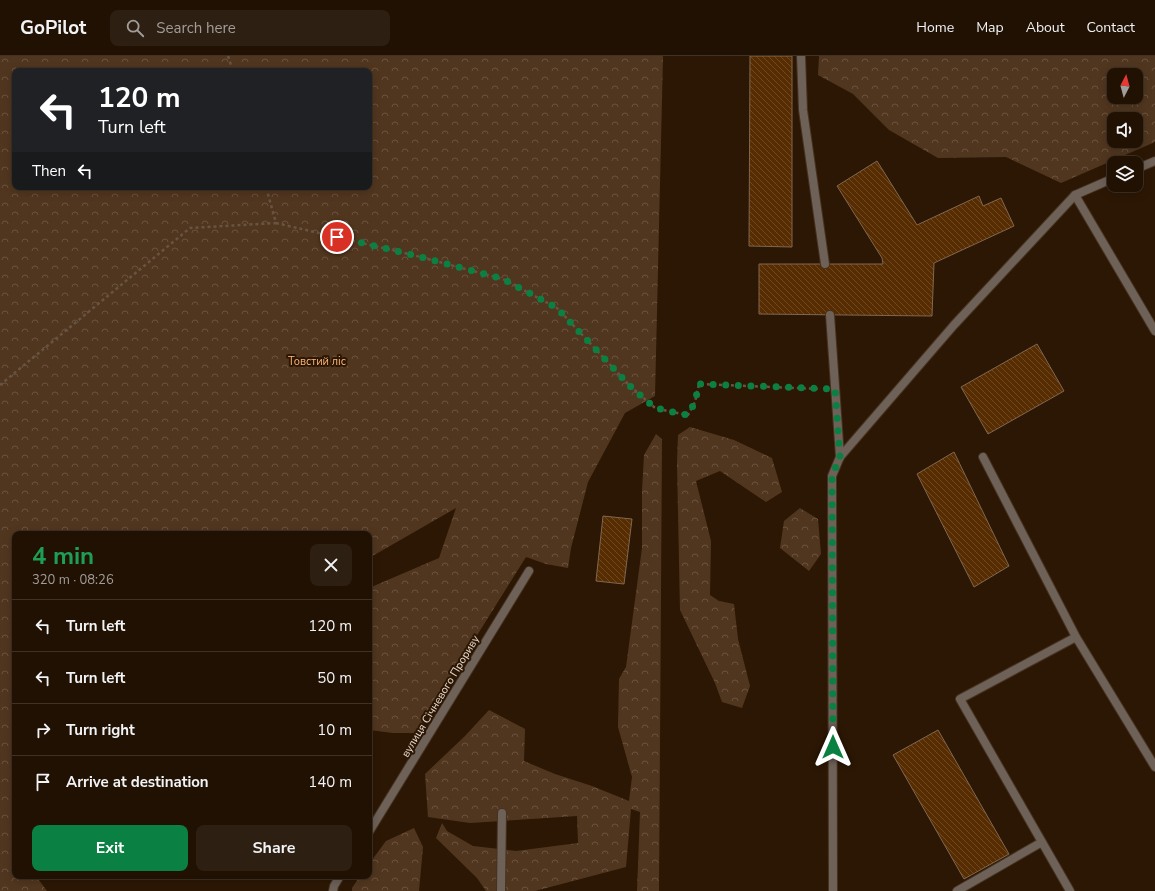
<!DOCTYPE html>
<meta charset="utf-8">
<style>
:root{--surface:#211103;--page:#2d1f12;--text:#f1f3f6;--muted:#a29d9a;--line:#3e3125;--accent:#0b8043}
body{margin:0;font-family:"Nunito Sans",sans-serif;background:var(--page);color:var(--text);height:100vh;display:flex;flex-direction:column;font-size:15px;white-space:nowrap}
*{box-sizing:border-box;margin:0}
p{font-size:13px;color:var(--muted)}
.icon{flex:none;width:22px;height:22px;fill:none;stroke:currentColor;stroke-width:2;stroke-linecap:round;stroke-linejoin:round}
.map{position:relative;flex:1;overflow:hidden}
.side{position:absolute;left:12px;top:475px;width:360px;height:348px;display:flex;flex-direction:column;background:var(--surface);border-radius:8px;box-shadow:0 2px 10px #0003,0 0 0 1px var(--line)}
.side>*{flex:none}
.top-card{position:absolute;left:12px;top:12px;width:360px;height:122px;border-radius:8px;box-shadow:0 2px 10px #0003,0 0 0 1px var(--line);background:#202124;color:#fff;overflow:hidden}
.needle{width:26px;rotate:6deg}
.tools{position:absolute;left:1107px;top:12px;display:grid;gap:8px}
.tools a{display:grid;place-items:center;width:36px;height:36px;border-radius:8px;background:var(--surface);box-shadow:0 2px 10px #0003,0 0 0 1px var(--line);font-size:20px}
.pin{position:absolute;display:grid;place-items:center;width:34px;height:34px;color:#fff;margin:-17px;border:2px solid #fff;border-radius:50%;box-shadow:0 1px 4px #0007}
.me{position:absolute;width:44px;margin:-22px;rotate:0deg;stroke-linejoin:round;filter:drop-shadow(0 0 3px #0008)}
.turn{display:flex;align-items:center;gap:14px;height:84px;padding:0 20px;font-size:18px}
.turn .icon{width:52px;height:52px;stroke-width:2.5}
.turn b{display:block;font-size:28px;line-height:34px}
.then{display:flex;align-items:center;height:38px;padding:0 20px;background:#0003;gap:8px;font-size:15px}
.round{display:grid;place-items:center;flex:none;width:42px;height:42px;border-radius:8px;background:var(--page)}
.head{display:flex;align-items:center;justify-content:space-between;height:68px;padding:0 20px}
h1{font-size:24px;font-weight:700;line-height:30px;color:#1e9e55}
.action{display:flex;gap:8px;margin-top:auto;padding:8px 20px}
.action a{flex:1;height:46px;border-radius:8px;background:var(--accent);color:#fff;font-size:16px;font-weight:700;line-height:46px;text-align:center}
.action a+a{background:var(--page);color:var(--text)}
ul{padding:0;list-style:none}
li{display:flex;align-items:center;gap:12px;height:52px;padding:0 20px;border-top:1px solid var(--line)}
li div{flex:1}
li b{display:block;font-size:15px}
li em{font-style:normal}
header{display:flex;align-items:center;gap:24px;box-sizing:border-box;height:56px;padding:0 20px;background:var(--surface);border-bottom:1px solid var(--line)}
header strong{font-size:19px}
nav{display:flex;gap:22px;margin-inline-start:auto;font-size:14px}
.search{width:280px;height:36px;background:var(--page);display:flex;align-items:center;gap:10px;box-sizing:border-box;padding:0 14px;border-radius:8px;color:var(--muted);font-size:15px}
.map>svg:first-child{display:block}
</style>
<header>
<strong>GoPilot</strong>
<div class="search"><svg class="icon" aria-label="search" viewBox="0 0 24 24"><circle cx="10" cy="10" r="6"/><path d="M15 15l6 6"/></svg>Search here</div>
<nav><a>Home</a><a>Map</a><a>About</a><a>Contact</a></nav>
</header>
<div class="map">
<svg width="1155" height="835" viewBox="0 0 1155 835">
<defs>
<pattern id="forest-crowns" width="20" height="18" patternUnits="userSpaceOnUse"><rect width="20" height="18" fill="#51361f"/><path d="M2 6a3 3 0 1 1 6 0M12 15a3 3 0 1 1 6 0" fill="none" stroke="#6a523e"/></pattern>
<pattern id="building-back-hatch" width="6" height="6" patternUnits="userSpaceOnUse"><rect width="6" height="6" fill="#562c00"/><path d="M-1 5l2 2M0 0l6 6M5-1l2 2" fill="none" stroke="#6e4a24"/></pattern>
</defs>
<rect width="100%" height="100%" fill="#2c1704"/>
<path fill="url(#forest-crowns)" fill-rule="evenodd" d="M 0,0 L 663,0 L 655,340 L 625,357 L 588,426 L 571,492 L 568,512 L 546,508 L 526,501 L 416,677 L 393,677 L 369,674 L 369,532 L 439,502 L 456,452 L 369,502 L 369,478 L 15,478 L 15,820 L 36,820 L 47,835 L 0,835 ZM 15,15 L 369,15 L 369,131 L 15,131 Z
M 819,0 L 1155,0 L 1155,86 L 1061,127 L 1006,101 L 938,102 L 889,74 L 853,38 L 818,19 ZM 1114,19 L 1136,19 L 1136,41 L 1114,41 ZM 1114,63 L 1136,63 L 1136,85 L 1114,85 Z
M 690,371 L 734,384 L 772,402 L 782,436 L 766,446 L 720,415 L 696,425 L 711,485 L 710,539 L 719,545 L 734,548 L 738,583 L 750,630 L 742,652 L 722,646 L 715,627 L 680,554 L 677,407 L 678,379 Z
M 656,378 L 662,383 L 659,835 L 637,835 L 640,756 L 631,753 L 626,811 L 535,835 L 486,835 L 477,822 L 436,782 L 442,767 L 447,775 L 473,790 L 516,795 L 578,787 L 577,760 L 470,767 L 428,761 L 425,718 L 465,680 L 489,654 L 525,673 L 524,705 L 555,718 L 592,730 L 629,745 L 632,721 L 618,671 L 619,623 L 626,611 L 642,492 L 642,435 L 644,399 Z
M 800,452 L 818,463 L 821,498 L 809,515 L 780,492 L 784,465 Z
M 414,772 L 423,791 L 419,835 L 352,835 L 352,832 L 360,820 L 369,820 L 369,808 L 386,785 Z"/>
<path fill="url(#building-back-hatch)" stroke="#816751" d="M 750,0 L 792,0 L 792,191 L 749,190 Z
M 877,105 L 917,169 L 979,140 L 983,150 L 1001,142 L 1014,170 L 934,207 L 932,260 L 759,258 L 759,208 L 883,208 L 882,202 L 837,130 Z
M 1037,288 L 1064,335 L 988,378 L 961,331 Z
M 954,396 L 1009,510 L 974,531 L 917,418 Z
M 603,460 L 632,463 L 624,528 L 596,525 Z
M 938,674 L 1009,798 L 964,823 L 893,699 Z"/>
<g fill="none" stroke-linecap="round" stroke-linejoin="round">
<g stroke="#473220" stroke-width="10">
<path id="service" d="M 801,0 L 803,54 L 825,208
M 1075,139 L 1155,275
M 830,259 L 840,401
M 983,401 L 1076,581 L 960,643 L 1070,835
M 1076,581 L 1155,711
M 501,835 L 502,757
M 957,835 L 1042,786"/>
</g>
<g stroke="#473220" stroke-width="10">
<path id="minor" d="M 1136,113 L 1155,105
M 369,776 L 529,515
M 333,835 L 334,830 L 340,820
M 833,835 L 832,420 L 840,401 L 954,269 L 1075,139 L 1114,122"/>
</g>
<path stroke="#675443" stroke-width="2.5" stroke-dasharray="3 3" stroke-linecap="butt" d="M 228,0 L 233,15
M 276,167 L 413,199 L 503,223 L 557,252 L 631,331 L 654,351 L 667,355 L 688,359 L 695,346 L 699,328 L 821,333
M 0,329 L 190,172 L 276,167 L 266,131"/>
<use href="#service" stroke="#6d6158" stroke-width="8"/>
<use href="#minor" stroke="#6d6158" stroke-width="8"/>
</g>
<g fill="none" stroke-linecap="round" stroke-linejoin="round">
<path stroke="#0b8043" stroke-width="7" stroke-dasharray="0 12.6" d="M 337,181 L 413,199 L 503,223 L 557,252 L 631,331 L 654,351 L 667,355 L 688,359 L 695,346 L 699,328 L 835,333 L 840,401 L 832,420 L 833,691"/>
</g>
<g text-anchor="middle" stroke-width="4" stroke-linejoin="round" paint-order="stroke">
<g font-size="11" fill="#ffb87b" stroke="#2c1704">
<text x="317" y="309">Товстий ліс</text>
</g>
<g font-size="11" fill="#eadbcf" stroke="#2c1704">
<text transform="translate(440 640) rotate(-59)" y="4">вулиця Січневого Прориву</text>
</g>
</g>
</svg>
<div class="tools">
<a><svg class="needle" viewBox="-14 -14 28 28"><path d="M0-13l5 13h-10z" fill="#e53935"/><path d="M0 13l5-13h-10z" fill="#a29d9a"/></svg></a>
<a><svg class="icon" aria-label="sound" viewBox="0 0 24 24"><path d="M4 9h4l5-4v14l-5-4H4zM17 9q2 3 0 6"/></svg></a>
<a><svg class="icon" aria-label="layers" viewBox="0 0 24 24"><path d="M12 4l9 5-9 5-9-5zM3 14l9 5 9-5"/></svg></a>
</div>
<div class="pin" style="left:337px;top:181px;background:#d93025"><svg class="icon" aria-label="arrive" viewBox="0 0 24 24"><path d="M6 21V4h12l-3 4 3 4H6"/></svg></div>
<svg class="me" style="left:833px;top:691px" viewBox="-20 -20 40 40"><path d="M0-17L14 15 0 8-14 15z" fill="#0b8043" stroke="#fff" stroke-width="4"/></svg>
<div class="top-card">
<div class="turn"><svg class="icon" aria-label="left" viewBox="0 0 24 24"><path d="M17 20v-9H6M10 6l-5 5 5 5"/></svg><div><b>120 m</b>Turn left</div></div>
<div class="then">Then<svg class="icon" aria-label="left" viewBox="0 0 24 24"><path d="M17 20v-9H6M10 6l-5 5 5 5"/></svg></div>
</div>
<section class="side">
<div class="head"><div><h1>4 min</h1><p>320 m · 08:26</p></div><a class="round"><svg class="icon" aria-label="close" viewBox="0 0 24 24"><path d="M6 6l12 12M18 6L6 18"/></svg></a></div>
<ul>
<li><svg class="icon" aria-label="left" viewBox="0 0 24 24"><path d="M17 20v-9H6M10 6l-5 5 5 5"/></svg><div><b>Turn left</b></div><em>120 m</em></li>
<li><svg class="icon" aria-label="left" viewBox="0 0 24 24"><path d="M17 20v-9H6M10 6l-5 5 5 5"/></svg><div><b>Turn left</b></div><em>50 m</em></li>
<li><svg class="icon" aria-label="right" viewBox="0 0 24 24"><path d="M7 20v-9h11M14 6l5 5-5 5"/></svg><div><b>Turn right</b></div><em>10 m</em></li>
<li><svg class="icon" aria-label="arrive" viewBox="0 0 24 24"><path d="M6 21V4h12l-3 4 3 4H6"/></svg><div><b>Arrive at destination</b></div><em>140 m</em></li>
</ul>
<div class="action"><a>Exit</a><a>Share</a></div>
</section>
</div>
